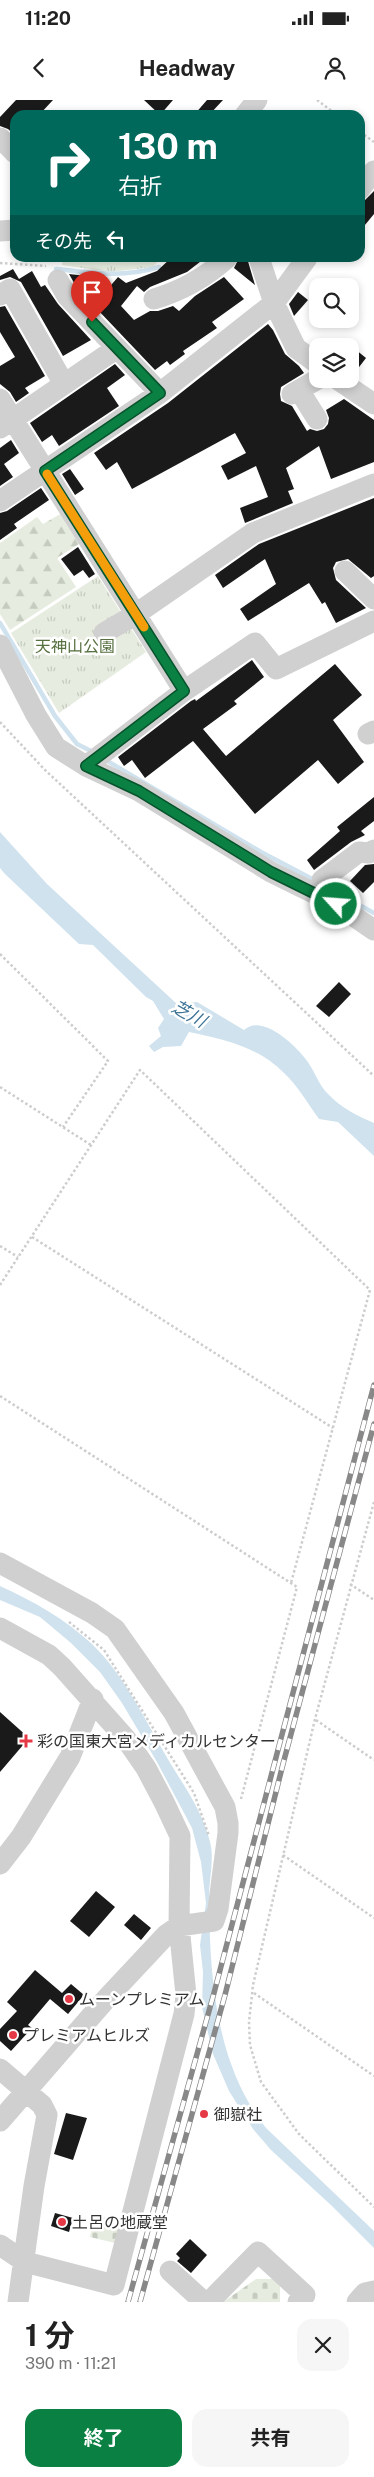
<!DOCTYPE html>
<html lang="ja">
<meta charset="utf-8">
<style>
:root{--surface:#fff;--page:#f6f6f6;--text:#222;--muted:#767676;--accent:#0b8043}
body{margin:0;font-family:"Public Sans","Noto Sans JP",sans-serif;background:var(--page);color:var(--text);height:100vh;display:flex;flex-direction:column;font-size:19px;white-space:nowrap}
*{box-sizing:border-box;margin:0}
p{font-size:16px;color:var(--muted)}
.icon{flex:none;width:28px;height:28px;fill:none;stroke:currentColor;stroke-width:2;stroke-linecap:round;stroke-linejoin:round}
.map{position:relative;height:2202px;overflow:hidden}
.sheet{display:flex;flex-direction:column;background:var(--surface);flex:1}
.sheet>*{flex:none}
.hud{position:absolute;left:10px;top:10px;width:355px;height:152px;border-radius:15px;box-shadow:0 2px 8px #0003;background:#00695c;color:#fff;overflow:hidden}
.buttons{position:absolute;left:309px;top:178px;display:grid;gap:10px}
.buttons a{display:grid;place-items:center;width:50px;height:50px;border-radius:10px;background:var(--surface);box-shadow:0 2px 8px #0003;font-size:25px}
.pin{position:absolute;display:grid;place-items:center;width:42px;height:42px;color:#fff;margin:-51px -21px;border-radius:50% 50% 50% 0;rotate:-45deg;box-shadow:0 0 5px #0007}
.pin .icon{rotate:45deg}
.me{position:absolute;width:55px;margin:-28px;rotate:296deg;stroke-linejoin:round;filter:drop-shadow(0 0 4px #0008)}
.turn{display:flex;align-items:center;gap:18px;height:105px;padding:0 25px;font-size:22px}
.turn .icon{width:65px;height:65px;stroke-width:2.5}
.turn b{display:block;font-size:35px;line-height:42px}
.then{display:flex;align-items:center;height:48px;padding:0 25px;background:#0003;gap:10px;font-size:19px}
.round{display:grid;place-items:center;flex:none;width:52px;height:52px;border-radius:15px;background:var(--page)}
.head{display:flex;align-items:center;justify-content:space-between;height:85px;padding:0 25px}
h1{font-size:30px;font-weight:700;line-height:38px}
.action{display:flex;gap:10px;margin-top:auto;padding:10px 25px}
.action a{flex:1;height:58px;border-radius:15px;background:var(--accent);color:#fff;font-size:20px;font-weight:700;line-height:58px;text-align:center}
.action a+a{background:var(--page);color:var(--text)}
.status{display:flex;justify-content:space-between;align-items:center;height:35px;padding:0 25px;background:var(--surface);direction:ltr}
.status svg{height:14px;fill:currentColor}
header{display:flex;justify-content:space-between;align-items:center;height:65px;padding:0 25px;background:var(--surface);font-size:22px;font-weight:700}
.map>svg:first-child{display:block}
</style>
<div class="status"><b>11:20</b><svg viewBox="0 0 49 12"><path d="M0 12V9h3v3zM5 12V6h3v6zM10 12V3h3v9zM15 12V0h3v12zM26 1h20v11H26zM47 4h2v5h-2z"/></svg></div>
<header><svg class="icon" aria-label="back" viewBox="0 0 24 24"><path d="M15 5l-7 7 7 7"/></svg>Headway<svg class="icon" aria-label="person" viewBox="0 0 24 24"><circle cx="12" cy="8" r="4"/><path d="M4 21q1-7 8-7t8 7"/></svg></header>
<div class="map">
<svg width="374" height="2202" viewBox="0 0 374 2202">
<defs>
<pattern id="grass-tufts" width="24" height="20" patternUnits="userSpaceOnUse" patternTransform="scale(1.25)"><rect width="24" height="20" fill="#e6ecdf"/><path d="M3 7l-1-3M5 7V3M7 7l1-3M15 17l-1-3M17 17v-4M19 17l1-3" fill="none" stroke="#c6cbc0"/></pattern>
<pattern id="forest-firs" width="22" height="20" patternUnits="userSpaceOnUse" patternTransform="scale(1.25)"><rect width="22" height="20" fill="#e6ecdf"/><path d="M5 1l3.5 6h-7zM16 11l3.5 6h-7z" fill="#c6cbc0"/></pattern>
<pattern id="cemetery-stones" width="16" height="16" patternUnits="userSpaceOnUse" patternTransform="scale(1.25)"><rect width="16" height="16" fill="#e6ecdf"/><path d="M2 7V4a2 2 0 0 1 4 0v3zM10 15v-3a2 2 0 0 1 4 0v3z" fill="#c6cbc0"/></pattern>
</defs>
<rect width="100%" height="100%" fill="#fff"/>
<path fill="url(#grass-tufts)" d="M 63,158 L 161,158 L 153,167 L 111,172 L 62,165 Z
M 98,476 L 146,552 L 59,613 L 11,533 Z"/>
<path fill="url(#forest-firs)" d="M 62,413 L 82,442 L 57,458 L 76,487 L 10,530 L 0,514 L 0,443 L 37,417 L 43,424 Z"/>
<path fill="url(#cemetery-stones)" d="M 95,2115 L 120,2121 L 115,2143 L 90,2137 Z
M 256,2179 L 280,2179 L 280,2202 L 223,2202 Z"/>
<path fill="#cfe2ee" d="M 0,732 L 47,784 L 177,904 L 197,902 L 244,930 C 261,914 292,942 304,957 C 314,968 318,985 329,995 C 342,1008 357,1016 374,1023 L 374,1056 L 338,1022 L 319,1019 C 308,1004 298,986 284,973 C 259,947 223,939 189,932 L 181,946 L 163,947 L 154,952 L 149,946 L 161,936 L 158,928 L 164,919 L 153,901 L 146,897 L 93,845 L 79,844 L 5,774 L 0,768 Z
M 0,1486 C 33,1501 65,1519 92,1544 C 125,1576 146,1622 169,1661 C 184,1686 203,1712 210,1742 C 215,1761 208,1782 209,1802 C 210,1880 216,1965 266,2028 L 374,2131 L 374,2148 L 332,2106 L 271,2050 L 253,2029 L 229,1991 L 213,1954 L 202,1907 L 203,1872 L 200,1845 L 206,1803 L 201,1762 L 192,1728 L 157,1662 L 122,1603 L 100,1572 L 71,1543 L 40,1517 L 0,1500 Z"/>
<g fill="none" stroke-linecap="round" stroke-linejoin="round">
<path stroke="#cfe2ee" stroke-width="4.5" d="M 56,169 C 91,173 124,178 159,167
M 0,523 L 55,616 L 77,644 L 93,652
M 104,659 L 261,752 L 316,781
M 327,787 L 374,813"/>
</g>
<path fill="#1a1a1a" d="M 16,0 L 53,0 L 39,15 L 15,15 L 15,35 L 8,29 L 0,26 L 0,17 Z
M 144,0 L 173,0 L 160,15 Z
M 207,0 L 223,0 L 209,15 L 194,15 Z
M 374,91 L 374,114 L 360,131 L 360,102 L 365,100 Z
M 171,158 L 205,158 L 187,172 L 150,187 L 144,192 L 137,186 L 121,206 L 134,220 L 150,211 L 158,211 L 173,206 L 179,211 L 195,196 L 224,177 L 244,199 L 212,222 L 217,228 L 183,251 L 185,254 L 170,265 L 167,261 L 155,270 L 77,188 L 69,174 L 95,177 L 106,191 L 118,177 L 126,183 L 157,171 Z
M 239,158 L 247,158 L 255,185 L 234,168 Z
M 13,169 L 19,179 L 32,171 L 41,187 L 45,185 L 58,204 L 91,240 L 63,256 L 21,182 L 10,177 L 0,180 L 0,176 Z
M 298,192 L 308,200 L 294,216 L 289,204 Z
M 5,206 L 45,276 L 25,288 L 29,293 L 16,302 L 10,292 L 0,284 L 0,266 L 15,257 L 0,232 L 0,207 Z
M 268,224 L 273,230 L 285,254 L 299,266 L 304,273 L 281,287 L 280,294 L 281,301 L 292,306 L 307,331 L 310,329 L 317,331 L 324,329 L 328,324 L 329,318 L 326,310 L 344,299 L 374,320 L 374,362 L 331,379 L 319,346 L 286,368 L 294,389 L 288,391 L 293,403 L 245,423 L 240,408 L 268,397 L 256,366 L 228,380 L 221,366 L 246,353 L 235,333 L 132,389 L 117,362 L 106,370 L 94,353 L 168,303 Z
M 350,245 L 366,258 L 353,275 L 350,273 Z
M 115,264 L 125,275 L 107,288 L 119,306 L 59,346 L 52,335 L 42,342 L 30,323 Z
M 11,340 L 19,353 L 4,364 L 13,377 L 0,386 L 0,348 Z
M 70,369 L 84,389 L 75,395 L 62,374 Z
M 41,388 L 49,400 L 14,424 L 17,428 L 0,440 L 0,413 L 7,411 Z
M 374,398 L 374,476 L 371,478 L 348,459 L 336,462 L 333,468 L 336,480 L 366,508 L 336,523 L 325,502 L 322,504 L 309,483 L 248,521 L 240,509 L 276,484 L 265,459 L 223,488 L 215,475 L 259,444 Z
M 78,447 L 95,474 L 89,478 L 83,470 L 74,476 L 61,459 Z
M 252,560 L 264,577 L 234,601 L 237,604 L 203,629 L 226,656 L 335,564 L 362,595 L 333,620 L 364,662 L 338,684 L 318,660 L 255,714 L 193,641 L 145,678 L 132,660 L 124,666 L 118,657 L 191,601 L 195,599 L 196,601 Z
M 374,697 L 374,721 L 361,731 L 365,735 L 351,742 L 314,770 L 307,760 L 340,731 L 337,727 Z
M 374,764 L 374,782 L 363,793 L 350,781 L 365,765 Z
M 339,882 L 351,894 L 329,917 L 316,906 Z
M 0,1612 L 29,1638 L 0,1672 Z
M 96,1791 L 115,1807 L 89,1837 L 70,1821 Z
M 134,1814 L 151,1828 L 141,1840 L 124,1825 Z
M 35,1870 L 62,1893 L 71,1884 L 84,1895 L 68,1914 L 50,1899 L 28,1925 L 32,1928 L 11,1951 L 0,1941 L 0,1929 L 17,1911 L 7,1902 Z
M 66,2013 L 87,2018 L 73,2060 L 54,2054 Z
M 55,2113 L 73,2118 L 69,2132 L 51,2126 Z
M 190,2139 L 207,2155 L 191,2173 L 177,2161 L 180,2158 L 176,2154 Z"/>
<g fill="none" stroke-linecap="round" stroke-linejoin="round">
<path stroke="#cdcdcd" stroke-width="2.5" stroke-dasharray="2.5 2.5" stroke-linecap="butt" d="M 317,0 L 337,15
M 360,32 L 374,42
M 0,163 L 46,166
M 0,622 L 45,670 L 374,976
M 0,854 L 108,961 L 63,1027
M 0,987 L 91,1045
M 32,1137 L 333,1328
M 0,1146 L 18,1157
M 0,1185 L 140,970 L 370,1190 L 291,1483
M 0,1296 L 297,1487 L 241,1699
M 374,1402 L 315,1619 L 253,1885 L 249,1922 L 250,1945 L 261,1982 L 299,2034 L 374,2107
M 350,1484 L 374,1500
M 69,1522 L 104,1550 L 194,1693 L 209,1736
M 316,1620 L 374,1660
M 283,1755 L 374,1818
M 254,1893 L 374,1976"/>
<path stroke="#d0d0d0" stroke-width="21" d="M 245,15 L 257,0
M 0,38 L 15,53
M 360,89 L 374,71
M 0,131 L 15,130
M 259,158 L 274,203 L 296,248 L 318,264
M 58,180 L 67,196 L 160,293
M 0,195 L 10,189 L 64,284
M 154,199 C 181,191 206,177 227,158
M 337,279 L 374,304
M 299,290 L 317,319
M 292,294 L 318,279
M 0,299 L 184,591
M 0,328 L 117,248
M 0,401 L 160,293 L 274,203 L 307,158
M 345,471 L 374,499
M 104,533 L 136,514 L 253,433 L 374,384
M 0,545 L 36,615 L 56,647 L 86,666 L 139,691 L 271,772 L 336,804 L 374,830
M 368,634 L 374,631
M 86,666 L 184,591 L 255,543 L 276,569 L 374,521
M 322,798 L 322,780 L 359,752 L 369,753 L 374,750
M 0,1463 L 92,1513 L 115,1529 L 174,1613 L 225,1707 L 228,1723 L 228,1733 L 218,1809 L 214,1821 L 179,1826 L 166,1835 L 107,1898 L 0,2021
M 0,1528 L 49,1555 L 62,1567 L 126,1639 L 146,1668 L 164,1702 L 180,1736 L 179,1826 L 186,1895 L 184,1914 L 114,2185 L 25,2162 L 0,2145
M 0,1764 L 21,1737 L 70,1657 L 93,1599
M 0,1969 L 42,2005 L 47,2015 L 34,2086 L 18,2202
M 170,2171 L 204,2202
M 209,2202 L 258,2152 L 305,2195 L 298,2202
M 357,2202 L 365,2193 L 374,2191"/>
<g stroke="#888" stroke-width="5.5">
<path id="rail" d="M 128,2202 L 214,1893 L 374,1285
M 140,2202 L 225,1895 L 283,1664 L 374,1324"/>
</g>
<use href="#rail" stroke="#fff" stroke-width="4" stroke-dasharray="11" stroke-linecap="butt"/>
</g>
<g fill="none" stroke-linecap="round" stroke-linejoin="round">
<g stroke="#07532c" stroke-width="12">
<path id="route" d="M 92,222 L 160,293 L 45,371 L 184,591 L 86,666 L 139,691 L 271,772 L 336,804"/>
</g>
<use href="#route" stroke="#0b8043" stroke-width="9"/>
<path stroke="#f59e0b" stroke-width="9" d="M 47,374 L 144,527"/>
</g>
<g fill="#e63946" stroke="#fff" stroke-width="2">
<path d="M23.5 1633.5h5v5h5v5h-5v5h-5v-5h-5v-5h5z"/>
<circle cx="69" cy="1899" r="5"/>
<circle cx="13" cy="1935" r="5"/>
<circle cx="204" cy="2014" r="5"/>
<circle cx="62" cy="2122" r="5"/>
</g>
<g text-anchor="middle" stroke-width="5" stroke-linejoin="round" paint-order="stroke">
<g font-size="16" fill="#56703f" stroke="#fff">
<text x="75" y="552">天神山公園</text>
</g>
<g font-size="16" fill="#333" stroke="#fff" text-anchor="start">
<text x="37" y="1647">彩の国東大宮メディカルセンター</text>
<text x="79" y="1905">ムーンプレミアム</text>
<text x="23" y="1941">プレミアムヒルズ</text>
<text x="214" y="2020">御嶽社</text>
<text x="72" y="2128">土呂の地蔵堂</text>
</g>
<g font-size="18" font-style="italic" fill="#3f7597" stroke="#fff">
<text transform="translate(189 914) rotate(29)" y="6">芝川</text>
</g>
</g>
</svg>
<div class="buttons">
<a><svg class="icon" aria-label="search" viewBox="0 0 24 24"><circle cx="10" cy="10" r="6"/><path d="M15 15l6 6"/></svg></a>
<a><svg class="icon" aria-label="layers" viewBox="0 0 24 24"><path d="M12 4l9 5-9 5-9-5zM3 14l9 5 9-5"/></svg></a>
</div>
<div class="pin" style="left:92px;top:222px;background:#d93025"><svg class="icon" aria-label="arrive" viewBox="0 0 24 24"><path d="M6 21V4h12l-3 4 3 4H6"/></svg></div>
<svg class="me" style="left:336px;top:804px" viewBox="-20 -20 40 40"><circle r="17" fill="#0b8043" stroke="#fff" stroke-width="3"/><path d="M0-11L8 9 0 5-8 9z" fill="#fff"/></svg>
<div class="hud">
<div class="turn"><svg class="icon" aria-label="right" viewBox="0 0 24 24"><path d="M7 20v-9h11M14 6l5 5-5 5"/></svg><div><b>130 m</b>右折</div></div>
<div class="then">その先<svg class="icon" aria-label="left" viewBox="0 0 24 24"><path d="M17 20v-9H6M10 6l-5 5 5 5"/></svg></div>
</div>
</div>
<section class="sheet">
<div class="head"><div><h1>1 分</h1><p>390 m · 11:21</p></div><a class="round"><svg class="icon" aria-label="close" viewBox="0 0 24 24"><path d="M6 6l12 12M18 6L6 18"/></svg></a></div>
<div class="action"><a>終了</a><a>共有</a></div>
</section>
